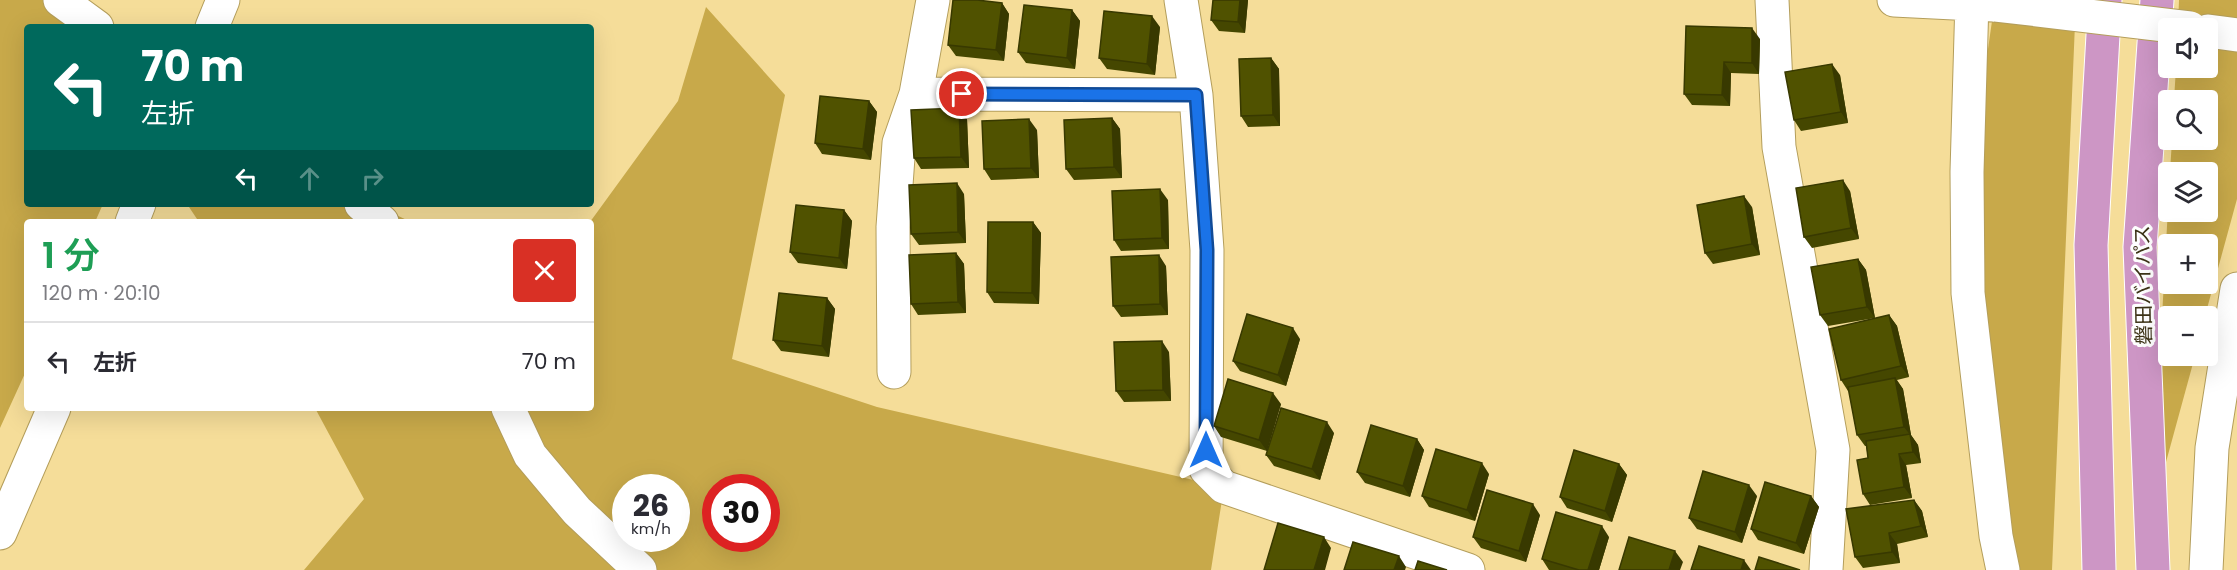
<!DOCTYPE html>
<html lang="ja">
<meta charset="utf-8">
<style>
:root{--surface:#fff;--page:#f2f2f3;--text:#2b2b33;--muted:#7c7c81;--line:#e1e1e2}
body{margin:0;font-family:Poppins,"Noto Sans JP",sans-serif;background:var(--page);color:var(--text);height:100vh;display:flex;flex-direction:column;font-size:22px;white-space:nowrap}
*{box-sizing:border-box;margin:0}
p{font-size:20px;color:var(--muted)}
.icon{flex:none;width:33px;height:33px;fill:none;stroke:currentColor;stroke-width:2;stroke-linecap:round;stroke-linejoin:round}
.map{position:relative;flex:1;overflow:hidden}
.side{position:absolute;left:24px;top:219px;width:570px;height:192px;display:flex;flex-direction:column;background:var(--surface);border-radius:6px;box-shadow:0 6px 24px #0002}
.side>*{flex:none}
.top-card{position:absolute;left:24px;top:24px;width:570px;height:183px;border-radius:6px;box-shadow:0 6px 24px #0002;background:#00695c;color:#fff;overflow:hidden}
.buttons{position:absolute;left:2158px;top:18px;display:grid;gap:12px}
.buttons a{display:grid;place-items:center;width:60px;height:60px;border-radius:6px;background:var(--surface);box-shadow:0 6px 24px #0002;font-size:30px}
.speed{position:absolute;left:612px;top:474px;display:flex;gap:12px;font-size:30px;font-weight:700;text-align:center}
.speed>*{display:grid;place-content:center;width:78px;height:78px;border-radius:50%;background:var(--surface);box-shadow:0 6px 24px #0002;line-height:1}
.speed small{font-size:15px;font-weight:400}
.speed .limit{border:9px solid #d22;background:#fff;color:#111}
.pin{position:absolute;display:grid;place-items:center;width:51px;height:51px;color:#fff;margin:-26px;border:3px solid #fff;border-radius:50%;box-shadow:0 2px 6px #0007}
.me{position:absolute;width:66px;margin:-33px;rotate:0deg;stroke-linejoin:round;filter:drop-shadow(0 0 4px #0008)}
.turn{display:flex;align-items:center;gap:21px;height:126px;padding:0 18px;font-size:27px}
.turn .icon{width:78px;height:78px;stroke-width:2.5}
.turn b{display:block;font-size:42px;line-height:51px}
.lanes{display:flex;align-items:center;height:57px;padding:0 18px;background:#0003;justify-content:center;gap:30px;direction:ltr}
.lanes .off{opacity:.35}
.round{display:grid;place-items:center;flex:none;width:63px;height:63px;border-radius:6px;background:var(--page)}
.headline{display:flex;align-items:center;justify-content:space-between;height:102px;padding:0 18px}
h1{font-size:36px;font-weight:600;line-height:45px;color:#1e9e55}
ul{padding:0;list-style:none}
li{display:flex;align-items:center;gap:18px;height:78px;padding:0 18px;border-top:2px solid var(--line)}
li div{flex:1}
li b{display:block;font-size:22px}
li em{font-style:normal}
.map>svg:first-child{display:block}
</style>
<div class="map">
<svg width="2237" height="570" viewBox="0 0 2237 570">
<rect width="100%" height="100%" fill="#f5dd99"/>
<path fill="#c8a94a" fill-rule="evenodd" d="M 0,0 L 49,0 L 90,27 L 27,27 L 27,204 L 103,204 L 95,222 L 27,222 L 27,369 L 0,428 Z
M 1995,0 L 2076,0 L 2052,570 L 2015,570 L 1982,409 L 1982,91 Z
M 2179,0 L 2237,0 L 2237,199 L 2205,316 L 2169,316 L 2169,356 L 2195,356 L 2151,517 L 2169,190 L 2169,212 L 2208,212 L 2208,172 L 2170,172 L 2172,140 L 2208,140 L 2208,100 L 2174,100 L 2176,68 L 2208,68 L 2208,28 L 2178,28 ZM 2169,244 L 2208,244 L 2208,284 L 2169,284 Z
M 706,7 L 785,95 L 732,359 L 877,407 L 1224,487 L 1211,570 L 304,570 L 364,499 L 315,408 L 591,408 L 590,222 L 678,101 ZM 626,488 L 676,488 L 676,538 L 626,538 ZM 716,488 L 766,488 L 766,538 L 716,538 Z
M 187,204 L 373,204 L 411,222 L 199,222 Z"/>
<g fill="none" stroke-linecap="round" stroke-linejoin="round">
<g stroke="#b49e5b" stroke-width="35">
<path id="street" d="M 60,0 L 97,27
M 1181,0 L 1196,95 L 1207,250 L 1206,469 L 1224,487 L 1468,570
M 1772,0 L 1779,147 L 1833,450 L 1826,570
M 1894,0 L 1994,5
M 1972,0 L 1967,172 L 1968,293 L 1996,536 L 2003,570
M 2208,31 L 2237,35
M 916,94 L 1196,95
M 361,204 L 382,222
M 894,372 L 893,227 L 899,143 L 916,94 L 933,0
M 508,408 L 530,455 L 577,511 L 640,570
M 2206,570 L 2212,448 L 2237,289"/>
</g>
<g stroke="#b49e5b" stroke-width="35">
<path id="secondary" d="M 212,27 L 223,0
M 132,222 L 139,204
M 0,533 L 54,408"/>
</g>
<g stroke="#fff" stroke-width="35">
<path id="highway" d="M 2099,570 L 2091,245 L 2105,0
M 2153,570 L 2140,247 L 2157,0"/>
</g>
<use href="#street" stroke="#fff" stroke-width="33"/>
<use href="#secondary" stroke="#fff" stroke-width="33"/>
<use href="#highway" stroke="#cd96c5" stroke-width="33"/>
<g stroke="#b49e5b" stroke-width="35" stroke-linecap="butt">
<path id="street-bridge" d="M 1996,5 L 2190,28"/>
</g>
<use href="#street-bridge" stroke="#fff" stroke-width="33"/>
</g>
<path fill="#454700" d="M 1213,0 L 1248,0 L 1245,33 L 1219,31 L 1211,20 Z
M 1002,3 L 1009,14 L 1004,61 L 956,56 L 948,45 Z
M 1072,10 L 1080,21 L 1075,69 L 1026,63 L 1018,52 Z
M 1686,26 L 1760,39 L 1759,74 L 1731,73 L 1730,106 L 1692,105 L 1684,94 Z
M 1160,27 L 1155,75 L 1107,69 L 1099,58 Z
M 1271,58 L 1279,69 L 1280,126 L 1248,127 L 1241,116 Z
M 1840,75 L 1848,123 L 1801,131 L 1794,120 Z
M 869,101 L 877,112 L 871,160 L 822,154 L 815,143 Z
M 1112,118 L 1120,129 L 1122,178 L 1074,180 L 1066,169 Z
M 967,119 L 969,168 L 921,169 L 914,158 Z
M 1037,130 L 1039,178 L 991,180 L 984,169 Z
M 1850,191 L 1859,239 L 1812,248 L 1804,237 Z
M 964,194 L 966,243 L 919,245 L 911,234 Z
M 1168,200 L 1169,249 L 1121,251 L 1114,240 Z
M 1752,207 L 1760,255 L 1713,264 L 1705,253 Z
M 844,210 L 852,221 L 847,269 L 798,263 L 790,252 Z
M 1033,222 L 1041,233 L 1039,304 L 994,303 L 987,292 Z
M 956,253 L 964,264 L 966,313 L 918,315 L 911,304 Z
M 1858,259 L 1866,270 L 1875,318 L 1828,326 L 1820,315 Z
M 1166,266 L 1168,315 L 1121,317 L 1113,306 Z
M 827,298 L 835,309 L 829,357 L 781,351 L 773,340 Z
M 1889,315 L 1897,326 L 1909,377 L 1897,380 L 1903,389 L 1911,435 L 1918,445 L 1921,463 L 1906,465 L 1912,498 L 1870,505 L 1863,494 L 1868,458 L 1866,446 L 1865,446 L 1857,435 L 1849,391 L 1848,391 L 1841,380 Z
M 1300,339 L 1286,386 L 1240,371 L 1233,361 Z
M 1169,352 L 1171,401 L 1124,402 L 1116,391 Z
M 1281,404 L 1267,451 L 1221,437 L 1214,426 Z
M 1334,433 L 1320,480 L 1274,466 L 1266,455 Z
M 1417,439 L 1424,450 L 1410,497 L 1365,483 L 1357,472 Z
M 1619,464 L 1627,475 L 1612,522 L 1567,508 L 1560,497 Z
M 1489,474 L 1475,521 L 1429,507 L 1422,496 Z
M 1757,496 L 1742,543 L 1697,529 L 1689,518 Z
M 1811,496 L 1819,507 L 1804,554 L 1758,540 L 1751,529 Z
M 1914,500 L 1922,511 L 1928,537 L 1897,544 L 1900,563 L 1863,568 L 1855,557 Z
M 1540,515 L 1526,562 L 1481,548 L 1473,537 Z
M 1609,537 L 1599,570 L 1549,570 L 1542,559 Z"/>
<path fill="#383900" d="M 1240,0 L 1248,0 L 1245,33 L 1238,22 Z
M 1002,3 L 1009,14 L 1004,61 L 996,50 Z
M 1072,10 L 1080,21 L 1075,69 L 1067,58 Z
M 1152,16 L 1160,27 L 1155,75 L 1147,64 Z
M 1752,28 L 1760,39 L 1759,74 L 1752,63 Z
M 1271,58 L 1279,69 L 1280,126 L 1273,115 Z
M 1724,62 L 1731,73 L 1730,106 L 1722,95 Z
M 1832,64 L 1840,75 L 1848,123 L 1841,112 Z
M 869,101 L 877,112 L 871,160 L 863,149 Z
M 959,108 L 967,119 L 969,168 L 961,157 Z
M 1112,118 L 1120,129 L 1122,178 L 1114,167 Z
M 1029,119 L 1037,130 L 1039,178 L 1031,168 Z
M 1843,180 L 1850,191 L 1859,239 L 1851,228 Z
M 957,183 L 964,194 L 966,243 L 958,232 Z
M 1160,189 L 1168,200 L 1169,249 L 1162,238 Z
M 1744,196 L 1752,207 L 1760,255 L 1752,244 Z
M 844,210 L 852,221 L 847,269 L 839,258 Z
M 1033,222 L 1041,233 L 1039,304 L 1032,293 Z
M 956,253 L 964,264 L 966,313 L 958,302 Z
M 1159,255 L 1166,266 L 1168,315 L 1160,304 Z
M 1858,259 L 1866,270 L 1875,318 L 1867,307 Z
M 827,298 L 835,309 L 829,357 L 822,346 Z
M 1889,315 L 1897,326 L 1909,377 L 1901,366 Z
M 1293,328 L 1300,339 L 1286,386 L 1278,375 Z
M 1162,341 L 1169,352 L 1171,401 L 1163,390 Z
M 1895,378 L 1903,389 L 1911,435 L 1918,445 L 1921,463 L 1913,452 L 1911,436 L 1904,427 Z
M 1273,393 L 1281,404 L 1267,451 L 1259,440 Z
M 1327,422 L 1334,433 L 1320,480 L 1312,469 Z
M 1417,439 L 1424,450 L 1410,497 L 1403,486 Z
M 1899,454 L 1906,465 L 1912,498 L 1904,487 Z
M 1482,463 L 1489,474 L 1475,521 L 1467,510 Z
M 1619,464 L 1627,475 L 1612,522 L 1605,511 Z
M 1749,485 L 1757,496 L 1742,543 L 1735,532 Z
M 1811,496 L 1819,507 L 1804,554 L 1796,543 Z
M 1914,500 L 1922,511 L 1928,537 L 1921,526 Z
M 1533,504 L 1540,515 L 1526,562 L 1519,551 Z
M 1602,526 L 1609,537 L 1599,570 L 1588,570 Z
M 1889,533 L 1897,544 L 1900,563 L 1892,552 Z
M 1324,537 L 1331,548 L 1325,570 L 1314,570 Z
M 1675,551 L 1683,562 L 1680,570 L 1669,570 Z
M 1399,556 L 1406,567 L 1405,570 L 1394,570 Z
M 1744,560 L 1751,570 L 1741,570 Z"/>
<path fill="#505200" stroke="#383900" stroke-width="1.5" d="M 953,0 L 977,0 L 1002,3 L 996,50 L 948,45 Z
M 1213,0 L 1240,0 L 1238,22 L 1211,20 Z
M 1024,5 L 1072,10 L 1067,58 L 1018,52 Z
M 1104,11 L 1152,16 L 1147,64 L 1099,58 Z
M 1686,26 L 1752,28 L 1752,63 L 1724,62 L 1722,95 L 1684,94 Z
M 1271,58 L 1273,115 L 1241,116 L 1239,59 Z
M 1832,64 L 1841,112 L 1794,120 L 1785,72 Z
M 820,96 L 869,101 L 863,149 L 815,143 Z
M 959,108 L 961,157 L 914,158 L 911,110 Z
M 1112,118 L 1114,167 L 1066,169 L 1064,120 Z
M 1029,119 L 1031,168 L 984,169 L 982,121 Z
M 1843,180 L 1851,228 L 1804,237 L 1796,188 Z
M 957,183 L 958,232 L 911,234 L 909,185 Z
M 1160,189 L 1162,238 L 1114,240 L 1112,191 Z
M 1744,196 L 1752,244 L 1705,253 L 1697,205 Z
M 796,205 L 844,210 L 839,258 L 790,252 Z
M 988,222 L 1033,222 L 1032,293 L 987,292 Z
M 956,253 L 958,302 L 911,304 L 909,255 Z
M 1159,255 L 1160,304 L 1113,306 L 1111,257 Z
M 1858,259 L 1867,307 L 1820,315 L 1811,267 Z
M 779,293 L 827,298 L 822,346 L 773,340 Z
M 1247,314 L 1293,328 L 1278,375 L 1233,361 Z
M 1889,315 L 1901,366 L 1841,380 L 1829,329 Z
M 1162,341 L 1163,390 L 1116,391 L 1114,342 Z
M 1895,378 L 1904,427 L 1857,435 L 1848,387 Z
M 1228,379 L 1273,393 L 1259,440 L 1214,426 Z
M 1281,408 L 1327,422 L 1312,469 L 1266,455 Z
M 1371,425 L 1417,439 L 1403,486 L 1357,472 Z
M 1910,434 L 1913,452 L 1899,454 L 1904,487 L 1863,494 L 1857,460 L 1868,458 L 1866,441 Z
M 1436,449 L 1482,463 L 1467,510 L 1422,496 Z
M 1574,450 L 1619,464 L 1605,511 L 1560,497 Z
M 1703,471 L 1749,485 L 1735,532 L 1689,518 Z
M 1765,482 L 1811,496 L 1796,543 L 1751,529 Z
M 1487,490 L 1533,504 L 1519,551 L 1473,537 Z
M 1914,500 L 1921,526 L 1889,533 L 1892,552 L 1855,557 L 1846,509 Z
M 1556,512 L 1602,526 L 1588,570 L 1579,570 L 1542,559 Z
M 1278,523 L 1324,537 L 1314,570 L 1264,570 Z
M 1629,537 L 1675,551 L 1669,570 L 1619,570 Z
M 1353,542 L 1399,556 L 1394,570 L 1344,570 Z
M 1699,546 L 1744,560 L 1741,570 L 1691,570 Z
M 1759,557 L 1800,570 L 1755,570 Z
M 1418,561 L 1447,570 L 1415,570 Z"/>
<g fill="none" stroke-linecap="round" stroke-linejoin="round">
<g stroke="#114b97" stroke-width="15">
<path id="route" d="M 962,94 L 1196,95 L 1207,250 L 1206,450"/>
</g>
<use href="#route" stroke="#1a73e8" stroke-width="10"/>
</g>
<g text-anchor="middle" stroke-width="6" stroke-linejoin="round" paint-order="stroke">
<g font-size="20" fill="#3d3317" stroke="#fff">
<text transform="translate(2143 285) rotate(-91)" y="7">磐田バイパス</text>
</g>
</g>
</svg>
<div class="buttons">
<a><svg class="icon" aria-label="sound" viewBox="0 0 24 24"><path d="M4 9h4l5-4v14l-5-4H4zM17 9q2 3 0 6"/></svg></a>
<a><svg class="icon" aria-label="search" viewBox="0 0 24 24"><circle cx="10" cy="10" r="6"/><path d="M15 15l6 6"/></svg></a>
<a><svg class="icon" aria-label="layers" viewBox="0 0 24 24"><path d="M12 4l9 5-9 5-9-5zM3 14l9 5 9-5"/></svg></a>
<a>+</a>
<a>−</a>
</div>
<div class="speed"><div>26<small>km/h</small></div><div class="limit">30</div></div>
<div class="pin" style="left:962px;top:94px;background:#d93025"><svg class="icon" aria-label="arrive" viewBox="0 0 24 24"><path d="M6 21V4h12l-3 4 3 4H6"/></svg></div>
<svg class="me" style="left:1206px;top:450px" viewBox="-20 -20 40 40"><path d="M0-17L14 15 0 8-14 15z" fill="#1a73e8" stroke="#fff" stroke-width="4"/></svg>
<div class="top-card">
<div class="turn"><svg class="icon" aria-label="left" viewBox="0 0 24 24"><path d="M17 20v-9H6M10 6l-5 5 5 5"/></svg><div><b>70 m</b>左折</div></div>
<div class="lanes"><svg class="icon" aria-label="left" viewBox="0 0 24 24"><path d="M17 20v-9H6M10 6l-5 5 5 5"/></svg><svg class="icon off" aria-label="ahead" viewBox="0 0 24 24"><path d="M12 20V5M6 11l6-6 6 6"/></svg><svg class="icon off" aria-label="right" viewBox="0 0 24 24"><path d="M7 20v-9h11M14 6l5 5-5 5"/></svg></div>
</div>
<section class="side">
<div class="headline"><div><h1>1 分</h1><p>120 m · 20:10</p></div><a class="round" style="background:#d93025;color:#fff"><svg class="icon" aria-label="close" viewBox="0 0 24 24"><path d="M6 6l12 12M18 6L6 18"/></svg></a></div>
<ul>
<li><svg class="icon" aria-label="left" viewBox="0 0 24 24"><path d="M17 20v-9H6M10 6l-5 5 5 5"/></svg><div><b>左折</b></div><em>70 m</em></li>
</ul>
</section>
</div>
